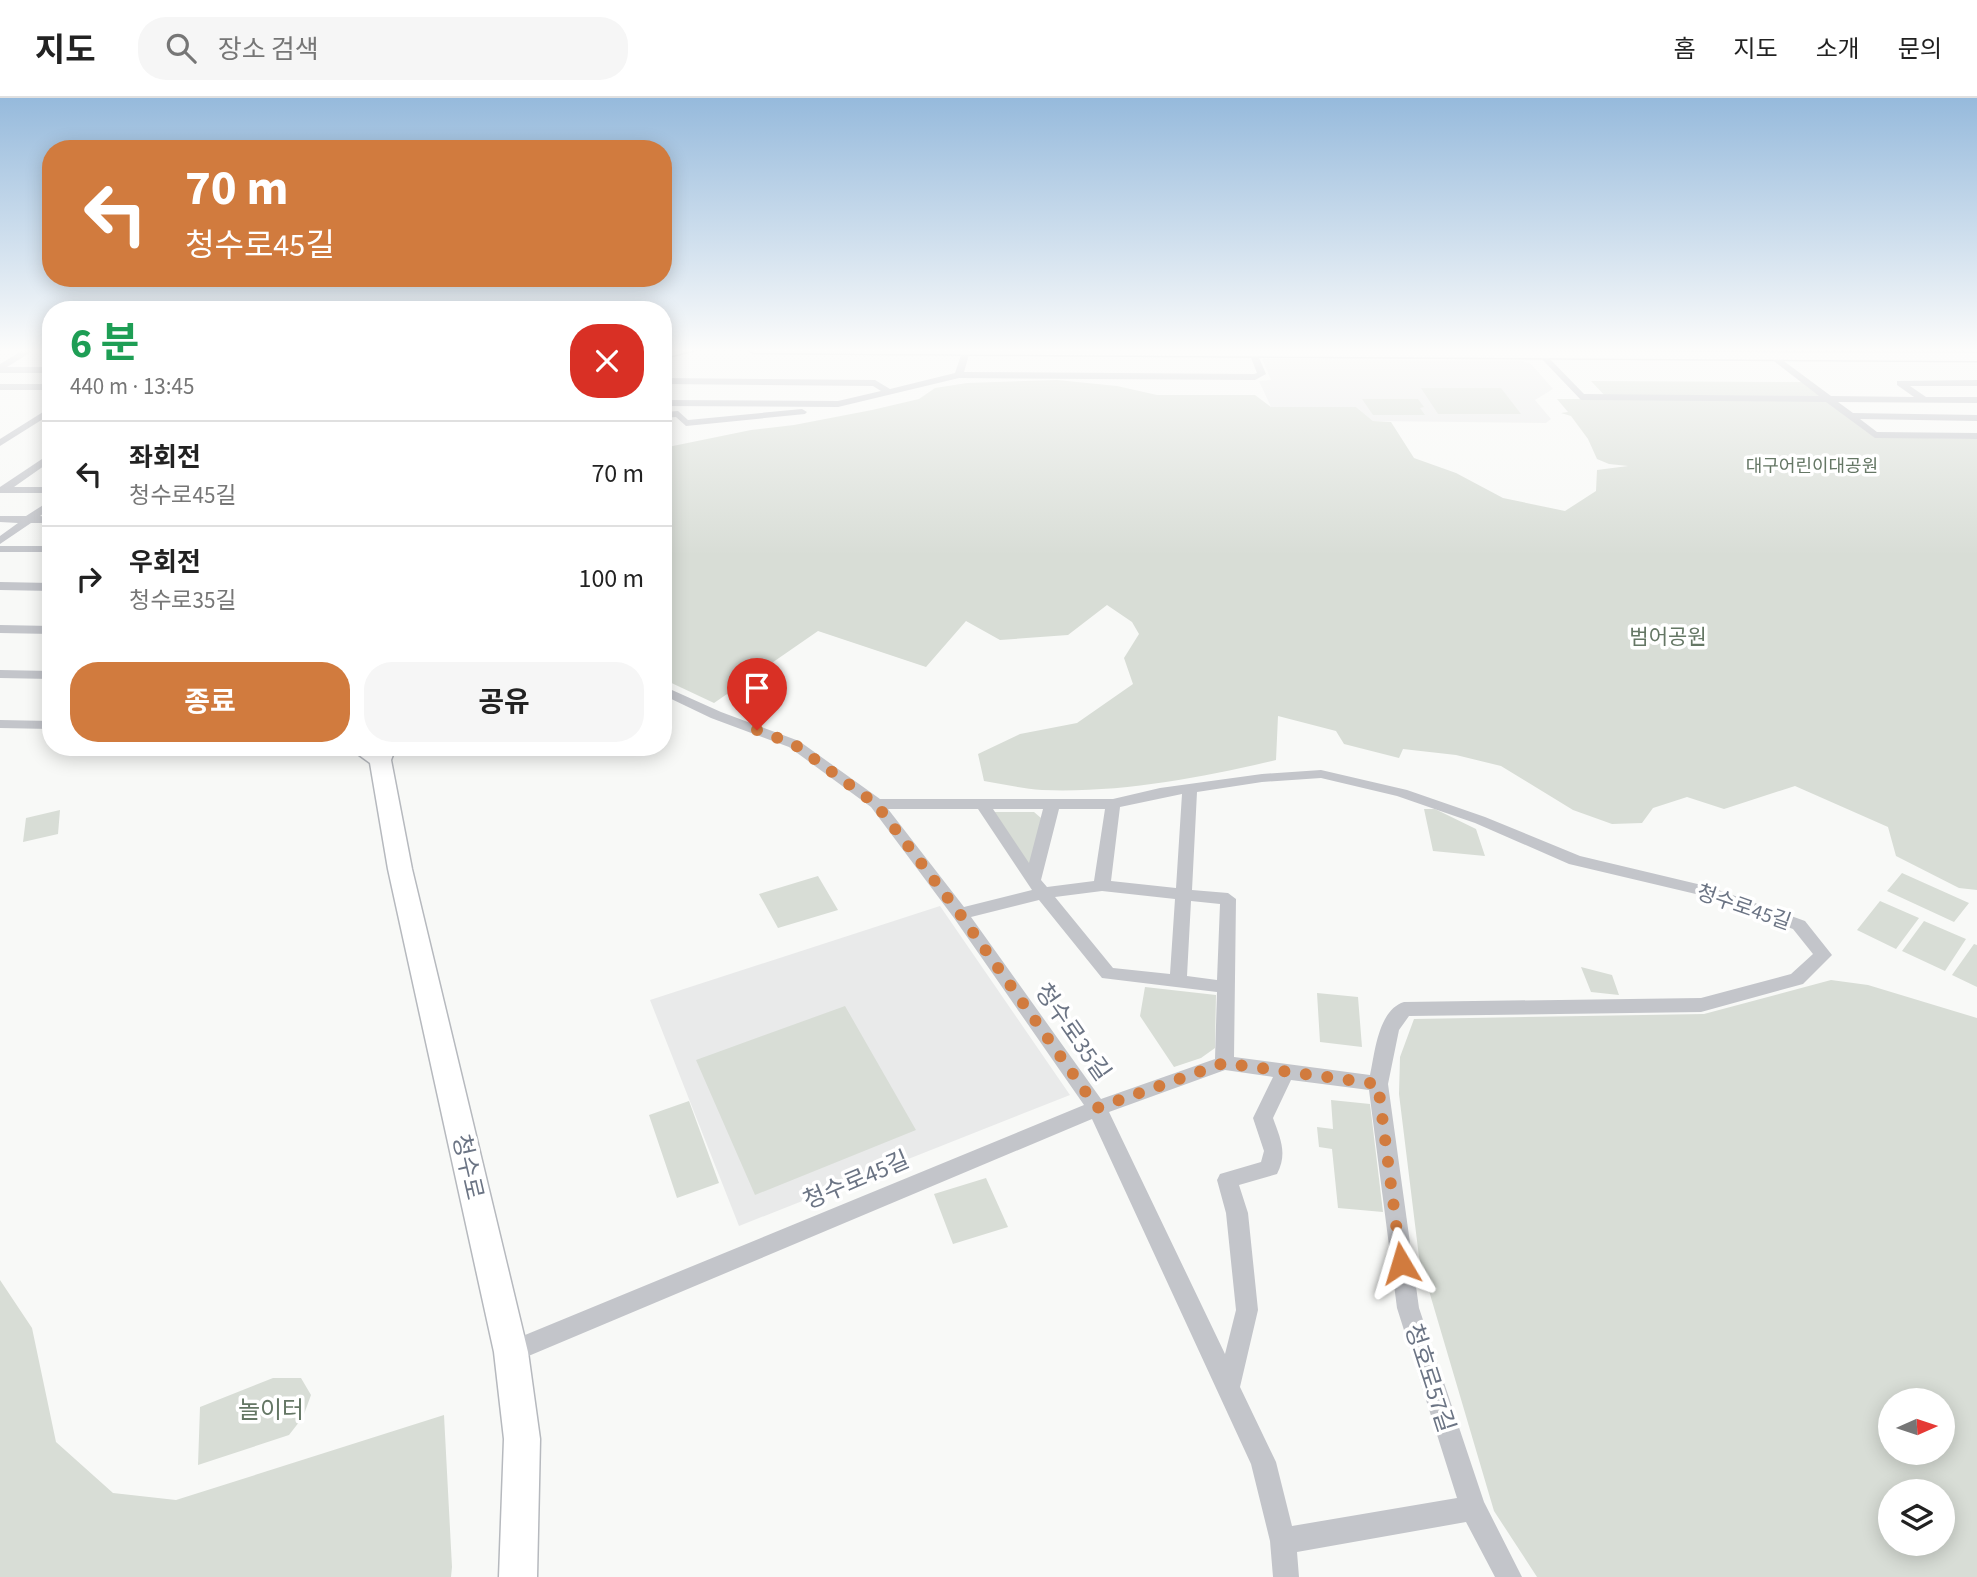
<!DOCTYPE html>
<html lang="ko">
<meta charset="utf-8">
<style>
:root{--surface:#fff;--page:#f6f6f6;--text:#222;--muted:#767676;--line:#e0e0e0;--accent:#d17b3e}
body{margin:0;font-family:"Source Sans 3","Noto Sans KR",sans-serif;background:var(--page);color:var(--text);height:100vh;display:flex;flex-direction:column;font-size:26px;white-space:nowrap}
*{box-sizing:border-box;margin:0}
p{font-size:23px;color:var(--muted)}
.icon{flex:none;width:38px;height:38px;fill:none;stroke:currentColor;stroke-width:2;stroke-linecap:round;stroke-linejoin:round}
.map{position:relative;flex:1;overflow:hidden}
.panel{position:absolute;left:42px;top:203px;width:630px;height:455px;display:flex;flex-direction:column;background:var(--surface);border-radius:28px;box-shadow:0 4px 18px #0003}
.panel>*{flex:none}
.guide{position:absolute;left:42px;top:42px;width:630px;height:147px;border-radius:28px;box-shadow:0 4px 18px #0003;background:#d17b3e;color:#fff;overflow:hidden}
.needle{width:46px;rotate:87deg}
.tools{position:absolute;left:1878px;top:1290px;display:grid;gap:14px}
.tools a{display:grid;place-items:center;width:77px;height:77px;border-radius:50%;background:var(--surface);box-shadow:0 4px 18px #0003;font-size:35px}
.pin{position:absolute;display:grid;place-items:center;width:60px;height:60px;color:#fff;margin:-72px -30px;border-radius:50% 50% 50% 0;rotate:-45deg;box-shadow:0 0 7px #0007}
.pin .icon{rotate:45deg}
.me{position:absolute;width:77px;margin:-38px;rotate:353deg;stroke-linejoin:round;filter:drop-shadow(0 0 5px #0008)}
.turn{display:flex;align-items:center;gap:24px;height:147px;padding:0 28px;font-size:32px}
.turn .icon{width:91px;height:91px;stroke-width:2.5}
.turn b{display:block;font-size:49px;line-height:60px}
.round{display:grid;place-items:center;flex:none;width:74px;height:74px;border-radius:28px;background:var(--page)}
.head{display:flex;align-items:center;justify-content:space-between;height:119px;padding:0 28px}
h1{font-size:42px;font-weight:700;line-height:52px;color:#1e9e55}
.primary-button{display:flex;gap:14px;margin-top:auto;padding:14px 28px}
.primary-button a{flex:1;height:80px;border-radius:28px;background:var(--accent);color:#fff;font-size:28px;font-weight:700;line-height:80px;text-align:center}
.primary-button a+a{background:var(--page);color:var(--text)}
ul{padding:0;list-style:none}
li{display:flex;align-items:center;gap:21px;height:105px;padding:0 28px;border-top:2px solid var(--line)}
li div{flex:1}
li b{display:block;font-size:26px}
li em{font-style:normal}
header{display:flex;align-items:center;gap:42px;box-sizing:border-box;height:98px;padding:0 35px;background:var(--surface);border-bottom:2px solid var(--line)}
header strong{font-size:33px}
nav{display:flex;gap:38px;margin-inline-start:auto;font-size:24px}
.search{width:490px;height:63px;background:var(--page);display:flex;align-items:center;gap:18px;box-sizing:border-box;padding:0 24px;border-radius:28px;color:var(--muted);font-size:26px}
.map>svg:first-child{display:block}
</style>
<header>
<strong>지도</strong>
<div class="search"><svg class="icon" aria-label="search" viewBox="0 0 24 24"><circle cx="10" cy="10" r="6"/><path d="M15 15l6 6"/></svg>장소 검색</div>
<nav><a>홈</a><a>지도</a><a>소개</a><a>문의</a></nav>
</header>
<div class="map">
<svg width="1977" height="1479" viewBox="0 0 1977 1479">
<rect width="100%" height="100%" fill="#f8f9f7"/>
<path fill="#e9eaea" d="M 1262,261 L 1522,263 L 1531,266 L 1553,291 L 1535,302 L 1551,321 L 1546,325 L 1373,323 L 1356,309 L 1271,309 L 1259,283 L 1271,282 Z
M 940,808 L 1070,997 L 739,1128 L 650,902 Z"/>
<path fill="#d8ddd6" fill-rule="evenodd" d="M 1057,282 L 1117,288 L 1157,297 L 1255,297 L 1271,309 L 1356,309 L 1373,323 L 1391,324 L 1414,360 L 1456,375 L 1503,400 L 1565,413 L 1596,393 L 1597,372 L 1628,368 L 1609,366 L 1597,361 L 1588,341 L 1571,318 L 1561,315 L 1568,314 L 1557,301 L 1608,301 L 1591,283 L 1802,284 L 1875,339 L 1977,341 L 1977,792 L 1959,790 L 1896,758 L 1888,729 L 1795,688 L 1724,711 L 1687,699 L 1653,710 L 1642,725 L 1612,726 L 1573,712 L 1501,668 L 1456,657 L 1403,651 L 1399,660 L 1344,646 L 1336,633 L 1278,618 L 1276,662 C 1199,680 1122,695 1042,692 C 1023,691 1003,686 984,683 L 978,656 L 1020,636 L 1077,625 L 1133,586 L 1124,560 L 1139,536 L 1132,524 L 1107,507 L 1068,537 L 1000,542 L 966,523 L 926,569 L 818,533 L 714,605 L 663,581 L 663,350 L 751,332 L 794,327 L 872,312 L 919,301 L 935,290 L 967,285 Z
M 1421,290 L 1501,290 L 1521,316 L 1438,316 Z
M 1362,301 L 1418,301 L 1424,309 L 1420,310 L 1425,317 L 1373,317 Z
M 1424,711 L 1435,711 L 1476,731 L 1485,758 L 1433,753 Z
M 60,712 L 58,736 L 23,744 L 26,720 Z
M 993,714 L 1034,714 L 1041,720 L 1030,773 Z
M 1902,775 L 1969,805 L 1954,824 L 1887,793 Z
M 818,778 L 838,812 L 778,830 L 759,796 Z
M 1880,803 L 1919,820 L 1896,851 L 1857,832 Z
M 1924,823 L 1966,841 L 1945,873 L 1902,853 Z
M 1974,846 L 1977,847 L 1977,889 L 1952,877 Z
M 1581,869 L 1612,877 L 1619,897 L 1591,894 Z
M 1831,882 L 1868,887 L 1977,920 L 1977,1479 L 1537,1479 L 1494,1413 L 1419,1159 L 1399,996 L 1400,959 L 1414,921 L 1704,916 ZM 1890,1302 L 1942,1302 L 1942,1354 L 1890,1354 ZM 1890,1393 L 1942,1393 L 1942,1446 L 1890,1446 Z
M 1145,889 L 1216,897 L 1215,950 L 1201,960 L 1174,969 L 1140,918 Z
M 1317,895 L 1358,899 L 1362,949 L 1320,944 Z
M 845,908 L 916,1032 L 755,1097 L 696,962 Z
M 1331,1002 L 1370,1006 L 1383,1114 L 1338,1110 L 1332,1051 L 1319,1049 L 1317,1029 L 1333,1031 Z
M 689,1003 L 719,1085 L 677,1100 L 649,1017 Z
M 986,1080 L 1008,1129 L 953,1146 L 934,1096 Z
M 0,1182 L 32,1230 L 56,1344 L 113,1395 L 176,1402 L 444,1317 L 452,1469 L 451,1479 L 0,1479 Z
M 273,1280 L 301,1280 L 311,1297 L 303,1319 L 289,1337 L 198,1367 L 200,1309 Z"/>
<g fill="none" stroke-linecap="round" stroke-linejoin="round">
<g stroke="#b6b9be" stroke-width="3">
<path id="secondary" d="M 700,251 L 663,260 L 663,252 Z
M 748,251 L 1977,255 L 1977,263 L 754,255 Z
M 348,649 L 396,649 L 391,662 L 412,771 L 528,1254 L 540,1341 L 537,1479 L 499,1479 L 504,1341 L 494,1254 L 388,771 L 370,665 Z"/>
</g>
<path fill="#c3c5ca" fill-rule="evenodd" d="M 25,251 L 36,251 L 7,269 L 51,269 L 51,275 L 0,275 L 0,266 Z
M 963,251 L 970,253 L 964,274 L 1254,276 L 1257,275 L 1249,255 L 1253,252 L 1257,255 L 1266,276 L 1255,282 L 959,280 L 838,309 L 663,308 L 663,302 L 838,303 L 881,293 L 873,288 L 663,286 L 663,280 L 875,282 L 890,291 L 955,275 Z
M 1543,254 L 1584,296 L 1819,298 L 1770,260 L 1770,256 L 1773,255 L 1831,298 L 1914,299 L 1897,287 L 1897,283 L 1977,282 L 1977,288 L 1910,288 L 1926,299 L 1977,299 L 1977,305 L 1838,304 L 1853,315 L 1977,317 L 1977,323 L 1860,321 L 1877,334 L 1977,335 L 1977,341 L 1875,340 L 1826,304 L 1581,302 L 1540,259 L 1539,257 Z
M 0,286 L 51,286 L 51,292 L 0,292 Z
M 51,309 L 51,316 L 0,348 L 0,341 Z
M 802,311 L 807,314 L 805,316 L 686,328 L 676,319 L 663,320 L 663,314 L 678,313 L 688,322 Z
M 51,355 L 51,363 L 14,389 L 51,389 L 51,395 L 0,395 L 0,389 Z
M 51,402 L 51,410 L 40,418 L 51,419 L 51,425 L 31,425 L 0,446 L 0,438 L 18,425 L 0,424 L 0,418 L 26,418 Z
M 0,448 L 51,448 L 51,454 L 0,454 Z
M 0,484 L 51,485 L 51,493 L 0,492 Z
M 0,527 L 51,528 L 51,536 L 0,535 Z
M 0,572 L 51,573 L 51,581 L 0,580 Z
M 663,588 L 721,614 L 799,643 L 880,701 L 1113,701 L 1160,690 L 1262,676 L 1321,672 L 1407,692 L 1485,719 L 1580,758 L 1710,789 L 1805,823 L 1832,857 L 1803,886 L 1701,914 L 1409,918 L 1399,932 L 1388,986 L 1419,1210 L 1484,1404 L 1522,1479 L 1495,1479 L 1466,1424 L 1297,1454 L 1299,1479 L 1273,1479 L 1270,1443 L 1251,1366 L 1092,1021 L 519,1262 L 511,1265 L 503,1262 L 499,1254 L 503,1246 L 1084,1007 L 954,820 L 871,709 L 789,649 L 711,620 L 663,597 ZM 1321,680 L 1397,698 L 1475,725 L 1569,766 L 1700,797 L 1793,831 L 1813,856 L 1791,876 L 1701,900 L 1404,904 C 1378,912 1375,955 1370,977 L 1234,959 L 1236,801 L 1228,795 L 1192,792 L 1197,694 L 1262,684 ZM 1182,696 L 1176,790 L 1111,783 L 1120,709 ZM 888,711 L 978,711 L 1032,792 L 964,809 ZM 993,711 L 1043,711 L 1029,765 ZM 1059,711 L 1105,711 L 1094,783 L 1047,789 L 1041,782 ZM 1102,793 L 1175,801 L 1170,876 L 1113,870 L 1055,799 ZM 1039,802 L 1102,880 L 1217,894 L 1215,961 L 1101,1001 L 971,819 ZM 1191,803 L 1220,806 L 1217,882 L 1187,878 ZM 1225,972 L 1273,979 L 1253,1020 L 1264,1053 L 1261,1064 L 1220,1076 L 1217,1082 L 1226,1115 L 1236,1212 L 1225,1256 L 1109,1014 ZM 1291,982 L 1369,992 L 1397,1210 L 1457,1400 L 1292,1428 L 1276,1364 L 1240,1289 L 1258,1212 L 1248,1115 L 1239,1087 L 1277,1076 C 1288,1055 1280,1040 1273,1020 Z
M 0,622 L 51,623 L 51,631 L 0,630 Z"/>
<use href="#secondary" fill="#fff" fill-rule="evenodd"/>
</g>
<linearGradient id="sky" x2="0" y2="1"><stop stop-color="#96badc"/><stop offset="0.55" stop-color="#fcfcfb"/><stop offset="1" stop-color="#fcfcfb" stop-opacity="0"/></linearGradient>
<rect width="1977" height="458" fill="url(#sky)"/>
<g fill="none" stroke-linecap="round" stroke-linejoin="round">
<path stroke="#d17b3e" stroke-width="12" stroke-dasharray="0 21.6" d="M 757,632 L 794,646 L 876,706 L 960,816 L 1097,1010 L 1224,965 L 1378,986 L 1401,1165"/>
</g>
<g text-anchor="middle" stroke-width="7" stroke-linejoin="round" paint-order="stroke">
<g font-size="18" fill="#657765" stroke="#fff">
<text x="1812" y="374">대구어린이대공원</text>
</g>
<g font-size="21" fill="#657765" stroke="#fff">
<text x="1668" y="546">범어공원</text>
</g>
<g font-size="21" fill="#6b7484" stroke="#fff">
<text transform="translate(1744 809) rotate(19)" y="7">청수로45길</text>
</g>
<g font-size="24" fill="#6b7484" stroke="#fff">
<text transform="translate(1073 934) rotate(55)" y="8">청수로35길</text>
<text transform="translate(468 1069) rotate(77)" y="8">청수로</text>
<text transform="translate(856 1082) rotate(-23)" y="8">청수로45길</text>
<text transform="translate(1430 1280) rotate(72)" y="8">청호로57길</text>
</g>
<g font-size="24" fill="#657765" stroke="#fff">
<text x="271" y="1320">놀이터</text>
</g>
</g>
</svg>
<div class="tools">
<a><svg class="needle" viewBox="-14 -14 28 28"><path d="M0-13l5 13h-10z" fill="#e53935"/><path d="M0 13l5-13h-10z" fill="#767676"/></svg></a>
<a><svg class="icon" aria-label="layers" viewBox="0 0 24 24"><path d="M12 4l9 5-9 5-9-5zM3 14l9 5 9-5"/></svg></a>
</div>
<div class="pin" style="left:757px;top:632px;background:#d93025"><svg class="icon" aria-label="arrive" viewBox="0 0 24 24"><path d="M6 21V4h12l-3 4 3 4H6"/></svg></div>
<svg class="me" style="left:1401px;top:1165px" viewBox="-20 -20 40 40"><path d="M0-17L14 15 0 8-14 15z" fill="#d17b3e" stroke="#fff" stroke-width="4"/></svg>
<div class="guide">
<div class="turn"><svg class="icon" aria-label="left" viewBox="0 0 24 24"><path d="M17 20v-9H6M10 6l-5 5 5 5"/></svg><div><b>70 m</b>청수로45길</div></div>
</div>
<section class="panel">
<div class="head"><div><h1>6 분</h1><p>440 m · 13:45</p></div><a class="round" style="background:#d93025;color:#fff"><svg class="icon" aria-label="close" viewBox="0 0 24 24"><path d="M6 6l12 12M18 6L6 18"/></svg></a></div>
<ul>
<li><svg class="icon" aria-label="left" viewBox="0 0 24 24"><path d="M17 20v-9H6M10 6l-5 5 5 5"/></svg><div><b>좌회전</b><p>청수로45길</p></div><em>70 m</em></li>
<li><svg class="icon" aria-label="right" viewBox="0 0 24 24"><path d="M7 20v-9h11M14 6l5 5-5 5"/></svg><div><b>우회전</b><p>청수로35길</p></div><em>100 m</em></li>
</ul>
<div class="primary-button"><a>종료</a><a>공유</a></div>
</section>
</div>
